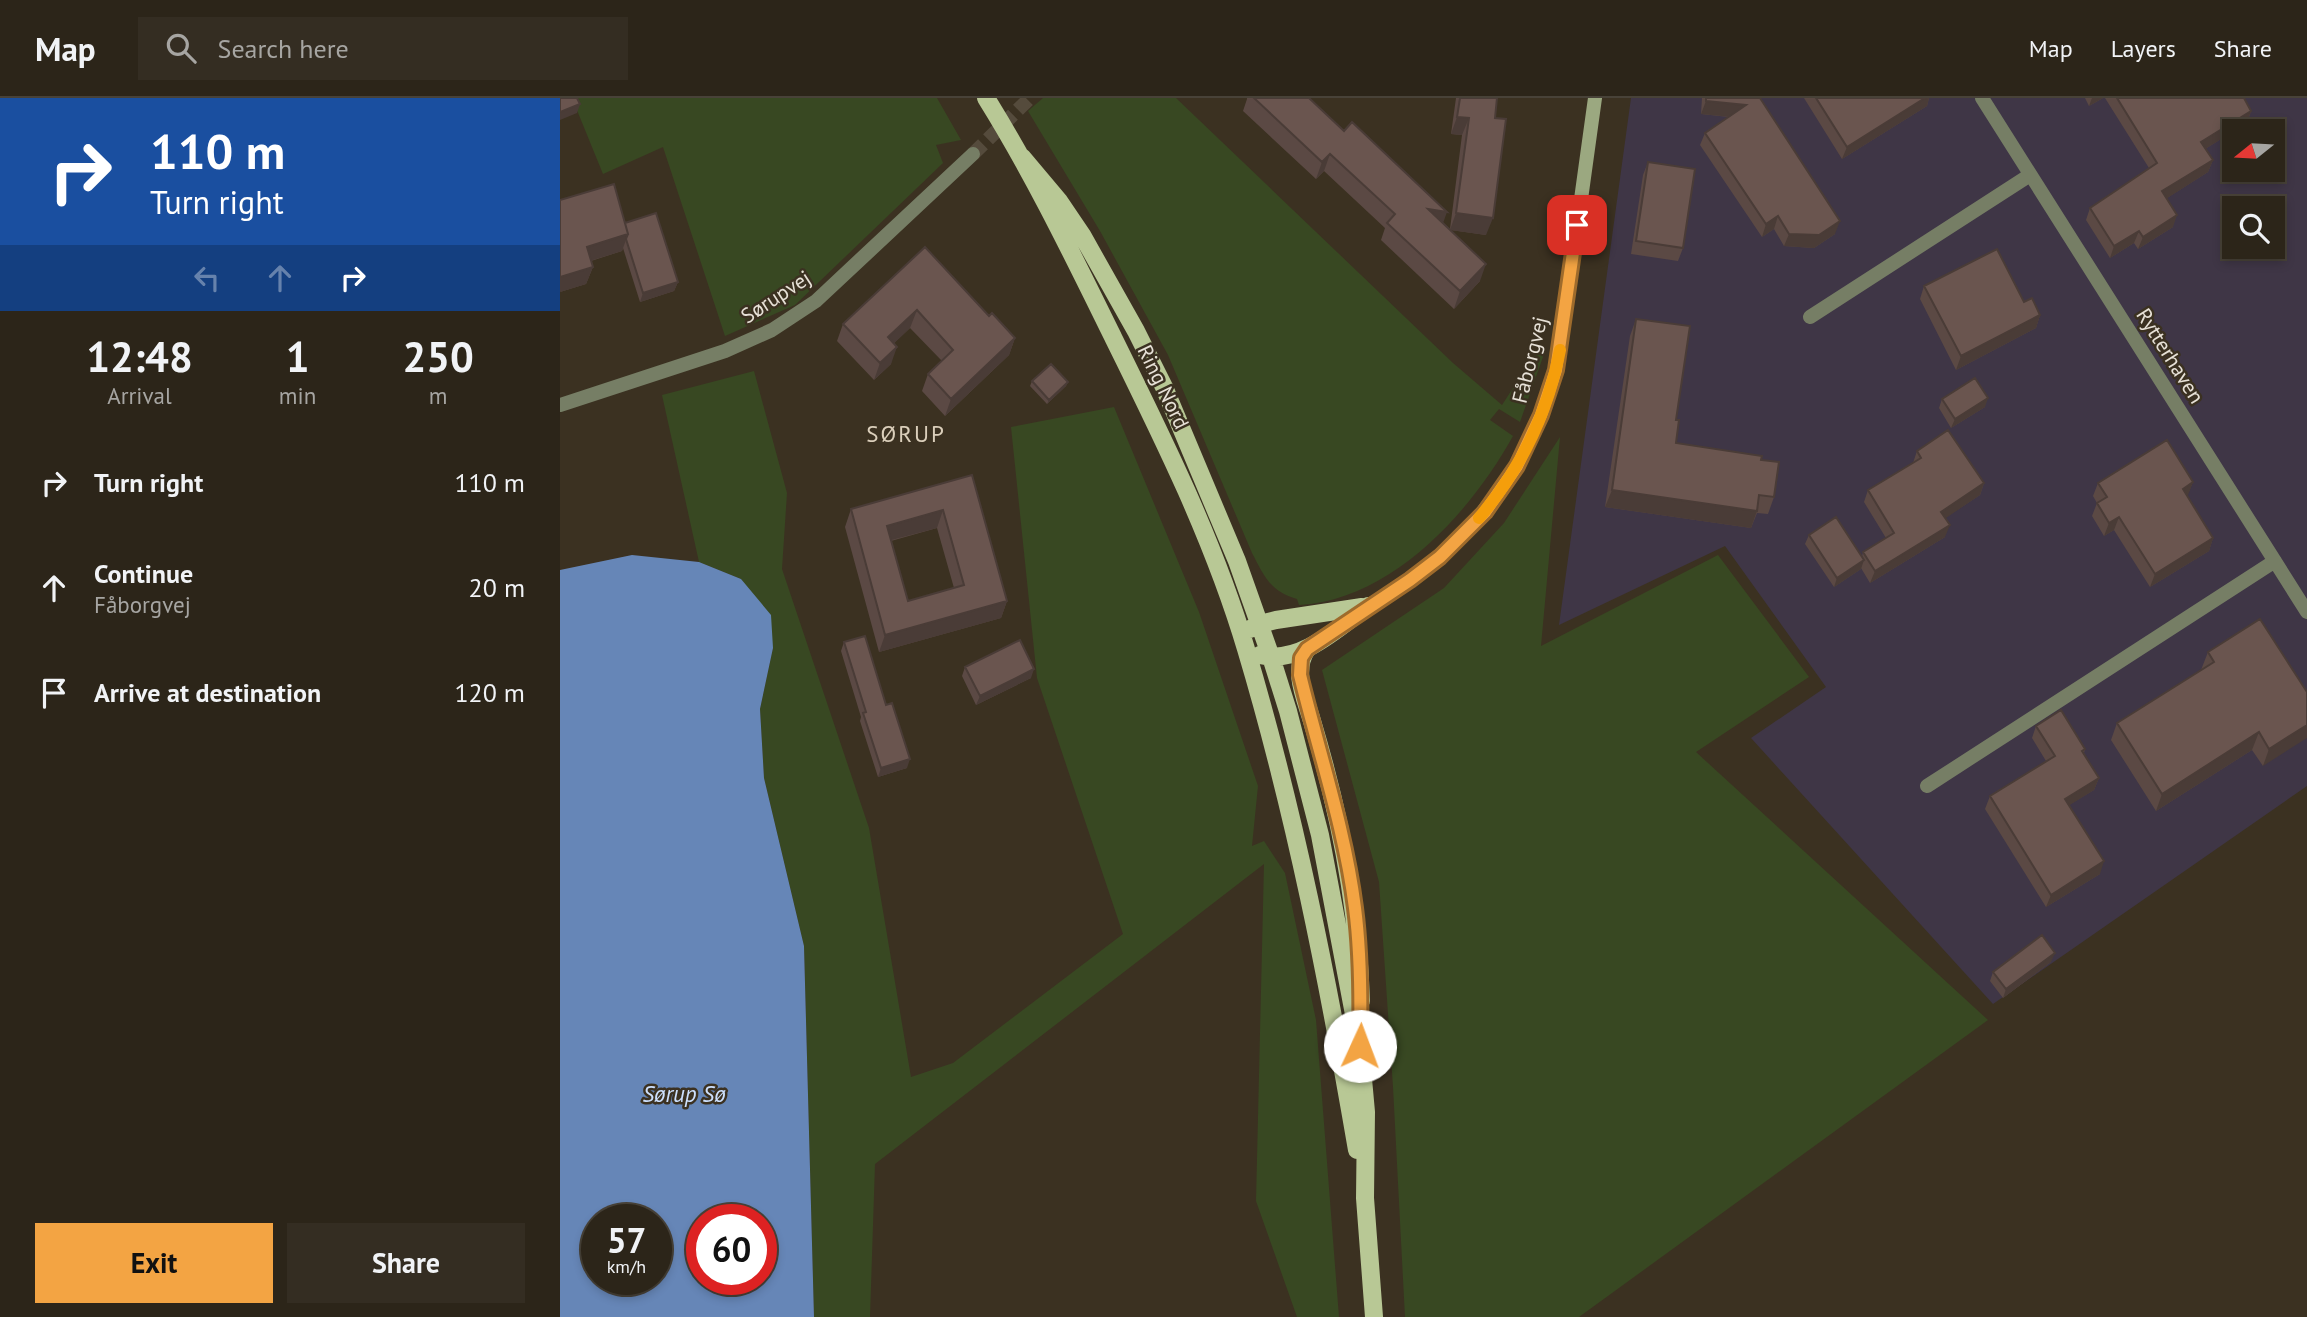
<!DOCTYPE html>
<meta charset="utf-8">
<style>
:root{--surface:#2c2519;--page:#342d22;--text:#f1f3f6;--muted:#a6a5a2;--line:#484238;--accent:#f3a443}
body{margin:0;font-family:"PT Sans",sans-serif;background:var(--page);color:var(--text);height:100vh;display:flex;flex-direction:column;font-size:26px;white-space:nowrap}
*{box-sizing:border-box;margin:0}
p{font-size:23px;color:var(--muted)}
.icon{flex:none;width:38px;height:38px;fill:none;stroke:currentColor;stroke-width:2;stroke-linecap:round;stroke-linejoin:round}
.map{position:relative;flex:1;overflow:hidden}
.side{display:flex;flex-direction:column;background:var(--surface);width:560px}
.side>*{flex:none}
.hud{background:#1a4fa0;color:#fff;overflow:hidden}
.needle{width:46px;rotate:252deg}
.tools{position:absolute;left:1662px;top:21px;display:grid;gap:14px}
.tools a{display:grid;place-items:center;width:63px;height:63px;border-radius:0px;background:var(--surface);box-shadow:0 4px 10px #0003,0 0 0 2px var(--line);font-size:35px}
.speed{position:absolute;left:21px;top:1106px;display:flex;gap:14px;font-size:35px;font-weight:700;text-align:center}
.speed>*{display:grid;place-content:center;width:91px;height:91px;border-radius:50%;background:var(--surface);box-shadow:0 4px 10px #0003,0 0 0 2px var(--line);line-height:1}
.speed small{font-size:18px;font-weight:400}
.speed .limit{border:10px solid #d22;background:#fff;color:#111}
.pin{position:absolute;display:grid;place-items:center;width:60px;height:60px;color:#fff;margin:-30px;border-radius:14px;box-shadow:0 4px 10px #0006}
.me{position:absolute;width:77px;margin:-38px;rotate:2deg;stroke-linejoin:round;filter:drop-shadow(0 0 5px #0008)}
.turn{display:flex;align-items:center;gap:24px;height:147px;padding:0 35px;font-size:32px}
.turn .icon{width:91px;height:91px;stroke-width:2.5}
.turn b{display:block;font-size:49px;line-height:60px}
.lanes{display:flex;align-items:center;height:66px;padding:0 35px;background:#0003;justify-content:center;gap:35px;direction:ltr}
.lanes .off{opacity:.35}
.eta{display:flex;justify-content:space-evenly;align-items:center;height:119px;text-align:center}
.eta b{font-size:42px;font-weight:700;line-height:49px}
.cta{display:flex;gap:14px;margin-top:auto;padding:14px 35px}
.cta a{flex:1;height:80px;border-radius:0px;background:var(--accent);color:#111;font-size:28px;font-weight:700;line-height:80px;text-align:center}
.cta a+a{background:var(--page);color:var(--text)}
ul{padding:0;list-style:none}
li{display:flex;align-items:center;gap:21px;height:105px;padding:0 35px}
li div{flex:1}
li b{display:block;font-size:26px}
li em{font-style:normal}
header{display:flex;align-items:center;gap:42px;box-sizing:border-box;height:98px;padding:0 35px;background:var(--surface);border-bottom:2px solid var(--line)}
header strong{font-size:33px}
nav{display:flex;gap:38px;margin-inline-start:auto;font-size:24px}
.search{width:490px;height:63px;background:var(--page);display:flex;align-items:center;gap:18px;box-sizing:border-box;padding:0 24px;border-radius:0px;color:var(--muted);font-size:26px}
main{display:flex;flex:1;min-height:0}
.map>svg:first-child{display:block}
</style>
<header>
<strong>Map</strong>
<div class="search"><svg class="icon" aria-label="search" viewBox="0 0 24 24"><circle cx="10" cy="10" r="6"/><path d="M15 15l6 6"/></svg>Search here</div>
<nav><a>Map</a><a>Layers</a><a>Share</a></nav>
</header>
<main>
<section class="side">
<div class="hud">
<div class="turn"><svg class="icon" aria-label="right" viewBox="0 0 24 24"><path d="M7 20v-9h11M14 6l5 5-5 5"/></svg><div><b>110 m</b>Turn right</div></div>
<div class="lanes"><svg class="icon off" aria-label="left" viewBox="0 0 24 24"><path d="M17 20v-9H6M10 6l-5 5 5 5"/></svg><svg class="icon off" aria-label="ahead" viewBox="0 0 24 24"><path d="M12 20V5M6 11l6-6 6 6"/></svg><svg class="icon" aria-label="right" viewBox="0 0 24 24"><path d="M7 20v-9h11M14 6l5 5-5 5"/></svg></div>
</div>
<div class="eta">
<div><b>12:48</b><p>Arrival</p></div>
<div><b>1</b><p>min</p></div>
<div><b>250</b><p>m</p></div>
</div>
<ul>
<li><svg class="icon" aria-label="right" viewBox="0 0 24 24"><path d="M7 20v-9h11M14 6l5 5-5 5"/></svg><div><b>Turn right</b></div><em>110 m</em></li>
<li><svg class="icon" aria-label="ahead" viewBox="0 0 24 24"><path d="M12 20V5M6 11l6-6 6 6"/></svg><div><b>Continue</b><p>Fåborgvej</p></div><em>20 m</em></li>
<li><svg class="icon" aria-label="arrive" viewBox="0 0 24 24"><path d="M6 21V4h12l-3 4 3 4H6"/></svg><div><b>Arrive at destination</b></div><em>120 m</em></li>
</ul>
<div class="cta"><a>Exit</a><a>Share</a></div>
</section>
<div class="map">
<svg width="1747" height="1219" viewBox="0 0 1747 1219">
<rect width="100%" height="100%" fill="#3b3121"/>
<path fill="#3f3646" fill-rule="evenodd" d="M 1071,0 L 1747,0 L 1747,688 L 1433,906 L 1191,640 L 1266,589 L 1165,448 L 999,527 ZM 1675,33 L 1713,33 L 1713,72 L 1675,72 ZM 1675,110 L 1713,110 L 1713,149 L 1675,149 Z"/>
<path fill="#384822" d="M 12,0 L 377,0 L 401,42 L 376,47 L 383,65 L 235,207 L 165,238 L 103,49 L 43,76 Z
M 483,0 L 616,0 L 893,265 L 942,307 L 966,270 L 971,252 L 984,256 L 960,324 L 939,311 L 930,322 L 953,338 C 911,414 832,502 739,507 L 737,501 C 710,493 704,478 692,455 L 608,257 L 540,133 L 468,13 Z
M 194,273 L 227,395 L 222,471 L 309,730 L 351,979 L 393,965 L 563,836 L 477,580 L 451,329 L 554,309 L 639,514 L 698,688 L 692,748 L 704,743 L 725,775 L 756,922 L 779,1219 L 737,1219 L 696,1103 L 704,766 L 315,1066 L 310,1219 L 254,1219 L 244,848 L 204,680 L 200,611 L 213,550 L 181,481 L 139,464 L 102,297 Z
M 1000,339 L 981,548 L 1158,457 L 1249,579 L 1136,654 L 1428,922 L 1019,1219 L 845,1219 L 833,989 L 819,784 L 762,572 L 884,490 L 944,425 Z"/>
<path fill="#6686b7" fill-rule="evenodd" d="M 72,457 L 139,464 L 181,481 L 211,517 L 213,550 L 200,611 L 204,680 L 244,848 L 254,1219 L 0,1219 L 0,472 ZM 37,1122 L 96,1122 L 96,1181 L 37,1181 ZM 142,1122 L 201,1122 L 201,1181 L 142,1181 Z"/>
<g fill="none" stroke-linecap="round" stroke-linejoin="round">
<path stroke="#554b3c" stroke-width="14" stroke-dasharray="14 7" stroke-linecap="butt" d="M 413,56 L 470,0"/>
<path stroke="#767e65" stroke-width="14" d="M 1422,0 L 1747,514
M 1250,219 L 1470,77
M 0,307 L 165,253 L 212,232 L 256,203 L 413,56
M 1367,688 L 1715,463"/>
<path stroke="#9ba880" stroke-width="14" d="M 808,508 C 908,450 976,368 1000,253 L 1035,0"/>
<path stroke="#b8c895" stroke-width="18" d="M 426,0 C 474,77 513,158 553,239 C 603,340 654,443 686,551 C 735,715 768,883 797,1052
M 462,59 L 499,103 L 522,137 L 576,233 L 604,289 L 677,463 L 711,559 L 728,613 L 760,737 L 800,948 L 806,1014 L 805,1100 L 814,1219
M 690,531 L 700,526 L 716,522 L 802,509
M 747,551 C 732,573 745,599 752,623 C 780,716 798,806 801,903
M 700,557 C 740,567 778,530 808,508"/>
</g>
<path fill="#5b4944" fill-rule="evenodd" d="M 687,0 L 749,0 L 890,131 L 902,37 L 891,36 L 896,0 L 937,0 L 935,20 L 926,137 L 891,132 L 920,183 L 894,211 L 821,142 L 825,130 L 764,73 L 756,81 L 683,13 L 687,1 Z
M 1142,0 L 1200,0 L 1275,136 L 1254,150 L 1224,148 L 1214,131 L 1202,139 L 1140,47 L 1145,35 L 1169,19 L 1141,16 Z
M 1244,0 L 1369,0 L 1367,8 L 1282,61 Z
M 1525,0 L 1543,0 L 1529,8 Z
M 1545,0 L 1684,0 L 1691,13 L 1687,25 L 1645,51 L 1653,62 L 1648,74 L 1607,100 L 1613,129 L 1578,151 L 1574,145 L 1550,160 L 1526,122 L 1530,110 L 1589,70 Z
M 1088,64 L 1123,150 L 1118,163 L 1071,156 L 1083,77 Z
M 65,125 L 118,184 L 114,193 L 80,204 L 63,150 L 62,153 L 31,163 L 33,169 L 26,186 L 0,194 Z
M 365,149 L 429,218 L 455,240 L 449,257 L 385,318 L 362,293 L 368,276 L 382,263 L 350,230 L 334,245 L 331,266 L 314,282 L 277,243 L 283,226 Z
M 1364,188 L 1464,204 L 1480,217 L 1476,230 L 1396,272 L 1360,201 Z
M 1076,221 L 1116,345 L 1201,362 L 1214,399 L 1208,416 L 1197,415 L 1191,430 L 1045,409 L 1070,238 Z
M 472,283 L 508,284 L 506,288 L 487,306 L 470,288 Z
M 1382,301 L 1425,309 L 1391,330 L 1379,310 Z
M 1357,353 L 1424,385 L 1420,397 L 1385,420 L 1385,439 L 1310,485 L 1301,470 L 1301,471 L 1274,489 L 1245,446 L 1249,437 L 1302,459 L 1303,454 L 1326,440 L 1304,404 L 1308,392 L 1353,365 Z
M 412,377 L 447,503 L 441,520 L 319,554 L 285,429 L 291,411 ZM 377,430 L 394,490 L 348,503 L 331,443 Z
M 1633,384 L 1627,398 L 1653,440 L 1649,453 L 1590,489 L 1554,432 L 1544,438 L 1532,418 L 1537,405 L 1533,398 L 1538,385 Z
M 284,544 L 326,607 L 347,670 L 318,679 L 300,623 L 301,619 L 281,553 Z
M 1648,554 L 1747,594 L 1703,668 L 1692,652 L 1596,713 L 1551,642 L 1557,625 L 1641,572 Z
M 405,569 L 471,580 L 416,607 L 402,578 Z
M 1476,628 L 1525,651 L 1524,655 L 1539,680 L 1534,692 L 1509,707 L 1540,776 L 1486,809 L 1425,711 L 1430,698 L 1486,663 L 1472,640 Z
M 1491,864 L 1443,900 L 1430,883 L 1433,874 Z"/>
<path fill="#4a3c37" d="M 1365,0 L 1369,0 L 1367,8 L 1282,61 L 1287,49 Z
M 1532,0 L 1543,0 L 1529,8 Z
M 1146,3 L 1186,7 L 1182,20 L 1141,16 Z
M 20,6 L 17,15 L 0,22 L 0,14 Z
M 1691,13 L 1687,25 L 1637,56 L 1641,44 Z
M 897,19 L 909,20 L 902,37 L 891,36 Z
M 770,56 L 764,73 L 756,81 L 762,64 Z
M 1653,62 L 1648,74 L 1598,106 L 1602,93 Z
M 868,111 L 887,114 L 881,131 Z
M 896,115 L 933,120 L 926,137 L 890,132 Z
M 1617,117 L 1613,129 L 1578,151 L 1583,139 Z
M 1218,118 L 1214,131 L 1202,139 L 1206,126 Z
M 1280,123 L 1275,136 L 1254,150 L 1224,148 L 1229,136 Z
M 1579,133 L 1574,145 L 1550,160 L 1554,148 Z
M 68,136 L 62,153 L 20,166 L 27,149 Z
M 926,166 L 920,183 L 894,211 L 900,193 Z
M 33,169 L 26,186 L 0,194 L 0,179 Z
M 118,184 L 114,193 L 80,204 L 83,195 Z
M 357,212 L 350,230 L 322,257 L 328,239 Z
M 1480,217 L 1476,230 L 1396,272 L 1401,258 Z
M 455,240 L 449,257 L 385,318 L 391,301 Z
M 337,249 L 331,266 L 314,282 L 320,265 Z
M 508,284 L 506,288 L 487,306 L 489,302 Z
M 1428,300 L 1425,309 L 1391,330 L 1395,321 Z
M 1633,384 L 1628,397 L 1618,403 L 1623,391 Z
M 1424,385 L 1420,397 L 1377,426 L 1381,414 Z
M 1052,392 L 1197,413 L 1191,430 L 1045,409 Z
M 383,412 L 377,430 L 320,445 L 327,428 Z
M 1559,419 L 1554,432 L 1544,438 L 1549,425 Z
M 1390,427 L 1385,439 L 1310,485 L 1315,473 Z
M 1653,440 L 1649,453 L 1590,489 L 1595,476 Z
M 1304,462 L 1301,471 L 1274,489 L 1277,480 Z
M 447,503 L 441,520 L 319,554 L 325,537 Z
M 474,571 L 471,580 L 416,607 L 420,598 Z
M 1747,627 L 1747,640 L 1703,668 L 1709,651 Z
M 1699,634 L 1692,652 L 1596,713 L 1602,696 Z
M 350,661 L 347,670 L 318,679 L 321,670 Z
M 1539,680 L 1534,692 L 1500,713 L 1505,701 Z
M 1544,763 L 1540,776 L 1486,809 L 1491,797 Z
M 1495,855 L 1491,864 L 1443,900 L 1446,891 Z"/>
<path fill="#6a554f" stroke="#4a3c37" stroke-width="2" fill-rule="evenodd" d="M 0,0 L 17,0 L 20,6 L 0,14 Z
M 694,0 L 749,0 L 784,33 L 792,24 L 887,114 L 868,111 L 926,166 L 900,193 L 827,125 L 835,116 L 770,56 L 762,64 Z
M 900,0 L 937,0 L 935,20 L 946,21 L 933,120 L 896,115 L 909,20 L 897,19 Z
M 1146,0 L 1200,0 L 1280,123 L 1259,137 L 1229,136 L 1218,118 L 1206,126 L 1145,35 L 1186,7 L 1146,3 Z
M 1256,0 L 1365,0 L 1287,49 Z
M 1557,0 L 1684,0 L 1691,13 L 1641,44 L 1653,62 L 1602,93 L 1617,117 L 1583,139 L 1579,133 L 1554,148 L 1530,110 L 1597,65 Z
M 1088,64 L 1135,71 L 1123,150 L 1076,143 Z
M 54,86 L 68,136 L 27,149 L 33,169 L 0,179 L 0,102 Z
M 96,115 L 118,184 L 83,195 L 66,141 L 68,136 L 65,125 Z
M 365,149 L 429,218 L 432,215 L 455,240 L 391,301 L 368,276 L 393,252 L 357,212 L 328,239 L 337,249 L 320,265 L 283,226 Z
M 1437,151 L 1464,204 L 1472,200 L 1480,217 L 1401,258 L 1364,188 Z
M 1076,221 L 1130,228 L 1116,322 L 1119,322 L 1116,345 L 1202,358 L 1201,362 L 1219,364 L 1214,399 L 1199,397 L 1197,413 L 1052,392 Z
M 491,266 L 508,284 L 489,302 L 472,283 Z
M 1415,280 L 1428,300 L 1395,321 L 1382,301 Z
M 1388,332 L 1424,385 L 1381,414 L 1390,427 L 1315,473 L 1303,454 L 1334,435 L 1308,392 L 1361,360 L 1357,353 Z
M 1607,342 L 1633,384 L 1623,391 L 1653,440 L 1595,476 L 1559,419 L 1549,425 L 1537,405 L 1547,399 L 1538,385 Z
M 412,377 L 447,503 L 325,537 L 291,411 ZM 383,412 L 404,487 L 348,503 L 327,428 Z
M 1276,419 L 1304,462 L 1277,480 L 1249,437 Z
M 1700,521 L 1747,594 L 1747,627 L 1709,651 L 1699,634 L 1602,696 L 1557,625 L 1654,564 L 1648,554 Z
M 305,538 L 326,607 L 332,605 L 350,661 L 321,670 L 303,615 L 306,614 L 284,544 Z
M 460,542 L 474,571 L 420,598 L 405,569 Z
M 1501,612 L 1525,651 L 1522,653 L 1539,680 L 1505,701 L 1544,763 L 1491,797 L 1430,698 L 1495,658 L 1476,628 Z
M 1482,837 L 1495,855 L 1446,891 L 1433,874 Z"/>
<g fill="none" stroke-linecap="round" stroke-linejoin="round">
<g stroke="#9e6b2c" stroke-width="18">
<path id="route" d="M 800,948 C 801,902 801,856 795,810 C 785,731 759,655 740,577 L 741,560 L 747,551 L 850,482 L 880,459 L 925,414 L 957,368 L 981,317 L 996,272 L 1017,127"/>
</g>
<use href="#route" stroke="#f3a443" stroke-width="12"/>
<path stroke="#f59e0b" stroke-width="12" d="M 919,420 C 960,372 988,314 1000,252"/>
</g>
<g text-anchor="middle" stroke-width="5" stroke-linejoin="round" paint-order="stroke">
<g font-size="21" fill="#e7e1d7" stroke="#3b3121">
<text transform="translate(216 199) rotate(-33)" y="7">Sørupvej</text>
<text transform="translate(1610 258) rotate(58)" y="7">Rytterhaven</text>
<text transform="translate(970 262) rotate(-76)" y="7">Fåborgvej</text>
<text transform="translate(603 289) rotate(64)" y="7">Ring Nord</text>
</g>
<g font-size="23" letter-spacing="2" fill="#dbcfbb" stroke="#3b3121">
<text x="346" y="344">SØRUP</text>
</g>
<g font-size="23" font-style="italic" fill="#cde0fd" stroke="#3b3121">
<text x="124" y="1004">Sørup Sø</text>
</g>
</g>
</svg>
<div class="tools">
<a><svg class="needle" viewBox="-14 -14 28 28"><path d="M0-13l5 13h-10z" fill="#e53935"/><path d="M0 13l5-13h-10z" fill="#a6a5a2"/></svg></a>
<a><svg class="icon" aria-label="search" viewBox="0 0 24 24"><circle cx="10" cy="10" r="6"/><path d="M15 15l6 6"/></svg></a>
</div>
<div class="speed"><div>57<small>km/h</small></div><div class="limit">60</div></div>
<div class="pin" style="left:1017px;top:127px;background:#d93025"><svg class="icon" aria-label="arrive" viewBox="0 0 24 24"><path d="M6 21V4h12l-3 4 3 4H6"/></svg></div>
<svg class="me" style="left:800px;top:948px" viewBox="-20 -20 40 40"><circle r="19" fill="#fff"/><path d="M0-13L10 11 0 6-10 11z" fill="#f3a443"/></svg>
</div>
</main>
